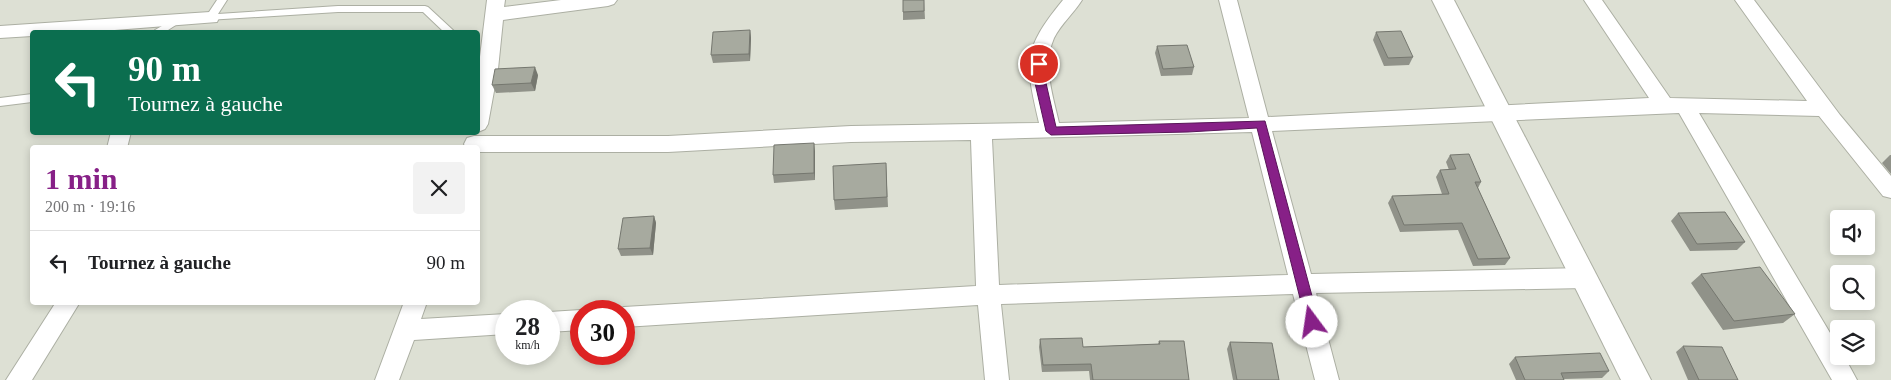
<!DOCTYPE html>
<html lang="fr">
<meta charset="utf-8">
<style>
:root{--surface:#fff;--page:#f2f2f2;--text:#202124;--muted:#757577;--line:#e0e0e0;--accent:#872087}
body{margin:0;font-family:"Times New Roman",serif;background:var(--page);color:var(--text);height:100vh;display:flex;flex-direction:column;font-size:19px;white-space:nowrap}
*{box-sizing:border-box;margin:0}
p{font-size:16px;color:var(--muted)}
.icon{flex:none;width:28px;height:28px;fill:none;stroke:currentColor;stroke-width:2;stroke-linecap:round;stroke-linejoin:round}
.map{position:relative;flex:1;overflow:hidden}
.details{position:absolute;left:30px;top:145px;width:450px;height:160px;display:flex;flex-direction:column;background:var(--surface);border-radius:5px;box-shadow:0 2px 8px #0003}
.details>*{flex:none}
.hud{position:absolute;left:30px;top:30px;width:450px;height:105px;border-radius:5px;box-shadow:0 2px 8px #0003;background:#0b6e4f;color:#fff;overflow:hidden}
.controls{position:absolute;left:1830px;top:210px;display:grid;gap:10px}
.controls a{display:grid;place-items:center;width:45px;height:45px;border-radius:5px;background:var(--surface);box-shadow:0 2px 8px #0003;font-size:25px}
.speed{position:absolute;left:495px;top:300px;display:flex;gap:10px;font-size:25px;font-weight:700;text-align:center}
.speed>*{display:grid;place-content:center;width:65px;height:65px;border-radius:50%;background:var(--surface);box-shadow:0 2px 8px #0003;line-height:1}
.speed small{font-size:12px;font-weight:400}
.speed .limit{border:8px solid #d22;background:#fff;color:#111}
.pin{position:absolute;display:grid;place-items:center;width:42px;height:42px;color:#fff;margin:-21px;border:2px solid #fff;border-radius:50%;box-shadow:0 1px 5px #0007}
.me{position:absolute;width:55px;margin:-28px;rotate:346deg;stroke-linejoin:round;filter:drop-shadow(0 0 4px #0008)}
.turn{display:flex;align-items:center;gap:18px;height:105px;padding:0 15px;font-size:22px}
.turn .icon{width:65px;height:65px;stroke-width:2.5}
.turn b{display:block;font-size:35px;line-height:42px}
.round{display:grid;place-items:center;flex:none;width:52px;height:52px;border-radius:5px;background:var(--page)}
.overview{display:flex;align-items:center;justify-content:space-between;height:85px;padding:0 15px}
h1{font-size:30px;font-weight:700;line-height:38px;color:var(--accent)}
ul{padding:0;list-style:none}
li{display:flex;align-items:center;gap:15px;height:65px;padding:0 15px;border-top:1px solid var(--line)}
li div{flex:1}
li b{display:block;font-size:19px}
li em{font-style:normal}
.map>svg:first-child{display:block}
</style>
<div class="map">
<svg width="1891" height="380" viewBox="0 0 1891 380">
<rect width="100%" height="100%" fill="#dde0d4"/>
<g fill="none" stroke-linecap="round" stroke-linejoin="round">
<g stroke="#acafa3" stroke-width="2">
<path id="service" d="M 217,0 L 227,0 L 218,14 L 338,6 L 425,6 L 428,7 L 455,32 L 444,32 L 423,12 L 338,12 L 207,20 L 205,18 Z
M 179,16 L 184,19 L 182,21 L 165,32 L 154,32 L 155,30 Z
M 32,94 L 32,102 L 0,106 L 0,98 Z"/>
</g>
<g stroke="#acafa3" stroke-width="2">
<path id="minor" d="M 487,0 L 505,0 L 504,7 L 561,0 L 617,0 L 614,4 L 608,6 L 503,20 L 498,69 L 488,124 L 485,129 L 478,132 L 478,73 Z
M 1063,0 L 1082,0 C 1074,13 1061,24 1054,38 C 1042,65 1053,96 1059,123 L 1249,118 L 1219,0 L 1237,0 L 1268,117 L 1649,98 L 1584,0 L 1602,0 L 1670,98 L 1807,101 L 1735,0 L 1754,0 L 1840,115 L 1891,176 L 1891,198 L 1883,196 L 1819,116 L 1699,113 L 1839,348 L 1839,356 L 1844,356 L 1857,380 L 1832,380 L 1679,113 L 1272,131 L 1311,274 L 1585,268 L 1593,271 L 1596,278 L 1593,285 L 1585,288 L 1316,293 L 1339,380 L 1315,380 L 1293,294 L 1001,304 L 1009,380 L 985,380 L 978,305 L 624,327 L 624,311 L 615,311 L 624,307 L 976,286 L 971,140 L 851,142 L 668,152 L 478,152 L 478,148 L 466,148 L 464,144 L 467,138 L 474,136 L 668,136 L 851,126 L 1039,123 C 1025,62 1022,50 1063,0 ZM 1252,132 L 1288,275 L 999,285 L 992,139 Z
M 210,12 L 217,14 L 219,18 L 217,22 L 89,32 L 32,32 L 32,36 L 0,38 L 0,26 Z
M 111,132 L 131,132 L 127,148 L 107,148 Z
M 56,302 L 80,302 L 32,380 L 6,380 Z
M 404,302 L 427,302 L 421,319 L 506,314 L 506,334 L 414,340 L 399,380 L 375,380 Z
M 581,310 L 585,311 L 581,311 L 581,330 L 549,332 L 549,312 Z"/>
</g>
<g stroke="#acafa3" stroke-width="2">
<path id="tertiary" d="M 1432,0 L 1454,0 L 1651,380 L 1621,380 Z"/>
</g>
<use href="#service" fill="#fff" fill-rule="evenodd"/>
<use href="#minor" fill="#fff" fill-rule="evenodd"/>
<use href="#tertiary" fill="#fff" fill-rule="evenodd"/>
</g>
<path fill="#909289" d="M 903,0 L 924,0 L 925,19 L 903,20 Z
M 750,30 L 751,38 L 750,61 L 713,63 L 711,55 Z
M 1376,32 L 1413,57 L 1409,65 L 1384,66 L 1373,40 Z
M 1157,46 L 1194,67 L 1192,75 L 1161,76 L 1155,53 Z
M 538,75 L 535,91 L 496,93 L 492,85 Z
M 815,151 L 815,180 L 774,183 L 773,175 Z
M 1450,155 L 1481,182 L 1478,188 L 1510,258 L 1505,265 L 1473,266 L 1458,230 L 1400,232 L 1388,203 L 1392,196 L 1442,194 L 1436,177 L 1440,170 L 1449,170 L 1446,162 Z
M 1890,155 L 1891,155 L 1891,174 L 1882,163 Z
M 886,163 L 888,207 L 835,210 L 834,200 Z
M 1678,213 L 1745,242 L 1737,250 L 1690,251 L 1671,221 Z
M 654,216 L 656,223 L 653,255 L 621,256 L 618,249 Z
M 1701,274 L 1795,314 L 1783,323 L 1723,330 L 1691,283 Z
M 1040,339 L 1083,347 L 1158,344 L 1159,341 L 1189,380 L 1090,380 L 1089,371 L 1042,372 L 1039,347 Z
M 1230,342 L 1279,380 L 1233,380 L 1227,349 Z
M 1683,346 L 1738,380 L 1688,380 L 1676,352 Z
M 1515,357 L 1609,371 L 1602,378 L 1564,379 L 1564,380 L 1516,380 L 1509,364 Z"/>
<path fill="#75776f" d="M 750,30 L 751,38 L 750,61 L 749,54 Z
M 535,67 L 538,75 L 535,91 L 531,83 Z
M 814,143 L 815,151 L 815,180 L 814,173 Z
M 654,216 L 656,223 L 653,255 L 650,248 Z"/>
<path fill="#a7aa9f" stroke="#75776f" d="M 903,0 L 924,0 L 924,11 L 903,12 Z
M 750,30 L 749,54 L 711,55 L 713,32 Z
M 1401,31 L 1413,57 L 1388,58 L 1376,32 Z
M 1187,45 L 1194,67 L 1163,69 L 1157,46 Z
M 535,67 L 531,83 L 492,85 L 495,69 Z
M 814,143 L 814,173 L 773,175 L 774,145 Z
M 1469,154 L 1481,182 L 1475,182 L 1510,258 L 1478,259 L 1462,223 L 1404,225 L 1392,196 L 1449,194 L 1440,170 L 1456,169 L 1450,155 Z
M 886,163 L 887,197 L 834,200 L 833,166 Z
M 1725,212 L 1745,242 L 1697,244 L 1678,213 Z
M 654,216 L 650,248 L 618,249 L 623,218 Z
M 1760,267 L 1795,314 L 1734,321 L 1701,274 Z
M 1082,338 L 1083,347 L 1160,344 L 1159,341 L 1184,341 L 1189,380 L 1093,380 L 1091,364 L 1043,365 L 1040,339 Z
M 1230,342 L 1272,343 L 1279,380 L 1237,380 Z
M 1683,346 L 1722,347 L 1738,380 L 1699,380 Z
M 1600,353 L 1609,371 L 1561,373 L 1564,380 L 1525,380 L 1515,357 Z"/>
<path fill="#872087" stroke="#581558" d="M 1039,61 L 1044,64 L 1046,83 L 1056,127 L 1265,121 L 1319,322 L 1317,326 L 1312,328 L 1308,326 L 1306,322 L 1257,128 L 1188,132 L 1051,135 L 1046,131 L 1035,83 L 1034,64 Z"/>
</svg>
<div class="controls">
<a><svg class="icon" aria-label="sound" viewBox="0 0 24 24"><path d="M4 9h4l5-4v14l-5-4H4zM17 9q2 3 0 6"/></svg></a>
<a><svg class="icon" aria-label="search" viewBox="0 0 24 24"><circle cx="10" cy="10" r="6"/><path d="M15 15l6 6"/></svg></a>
<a><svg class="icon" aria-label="layers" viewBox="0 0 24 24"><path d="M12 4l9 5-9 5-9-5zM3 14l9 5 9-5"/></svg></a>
</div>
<div class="speed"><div>28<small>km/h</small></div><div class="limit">30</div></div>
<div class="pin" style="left:1039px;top:64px;background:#d93025"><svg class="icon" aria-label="arrive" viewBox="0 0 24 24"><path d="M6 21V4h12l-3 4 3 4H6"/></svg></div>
<svg class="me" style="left:1312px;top:322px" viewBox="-20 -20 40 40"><circle r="19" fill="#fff"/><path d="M0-13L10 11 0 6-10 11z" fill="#872087"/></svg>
<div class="hud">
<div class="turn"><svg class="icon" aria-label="left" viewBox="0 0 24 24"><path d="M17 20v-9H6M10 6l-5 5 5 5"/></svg><div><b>90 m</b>Tournez à gauche</div></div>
</div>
<section class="details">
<div class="overview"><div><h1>1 min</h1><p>200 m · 19:16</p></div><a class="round"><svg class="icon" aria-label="close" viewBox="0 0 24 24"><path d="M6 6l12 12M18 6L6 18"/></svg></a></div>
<ul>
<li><svg class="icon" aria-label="left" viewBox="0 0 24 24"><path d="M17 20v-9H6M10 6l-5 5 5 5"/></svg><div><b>Tournez à gauche</b></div><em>90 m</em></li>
</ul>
</section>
</div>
